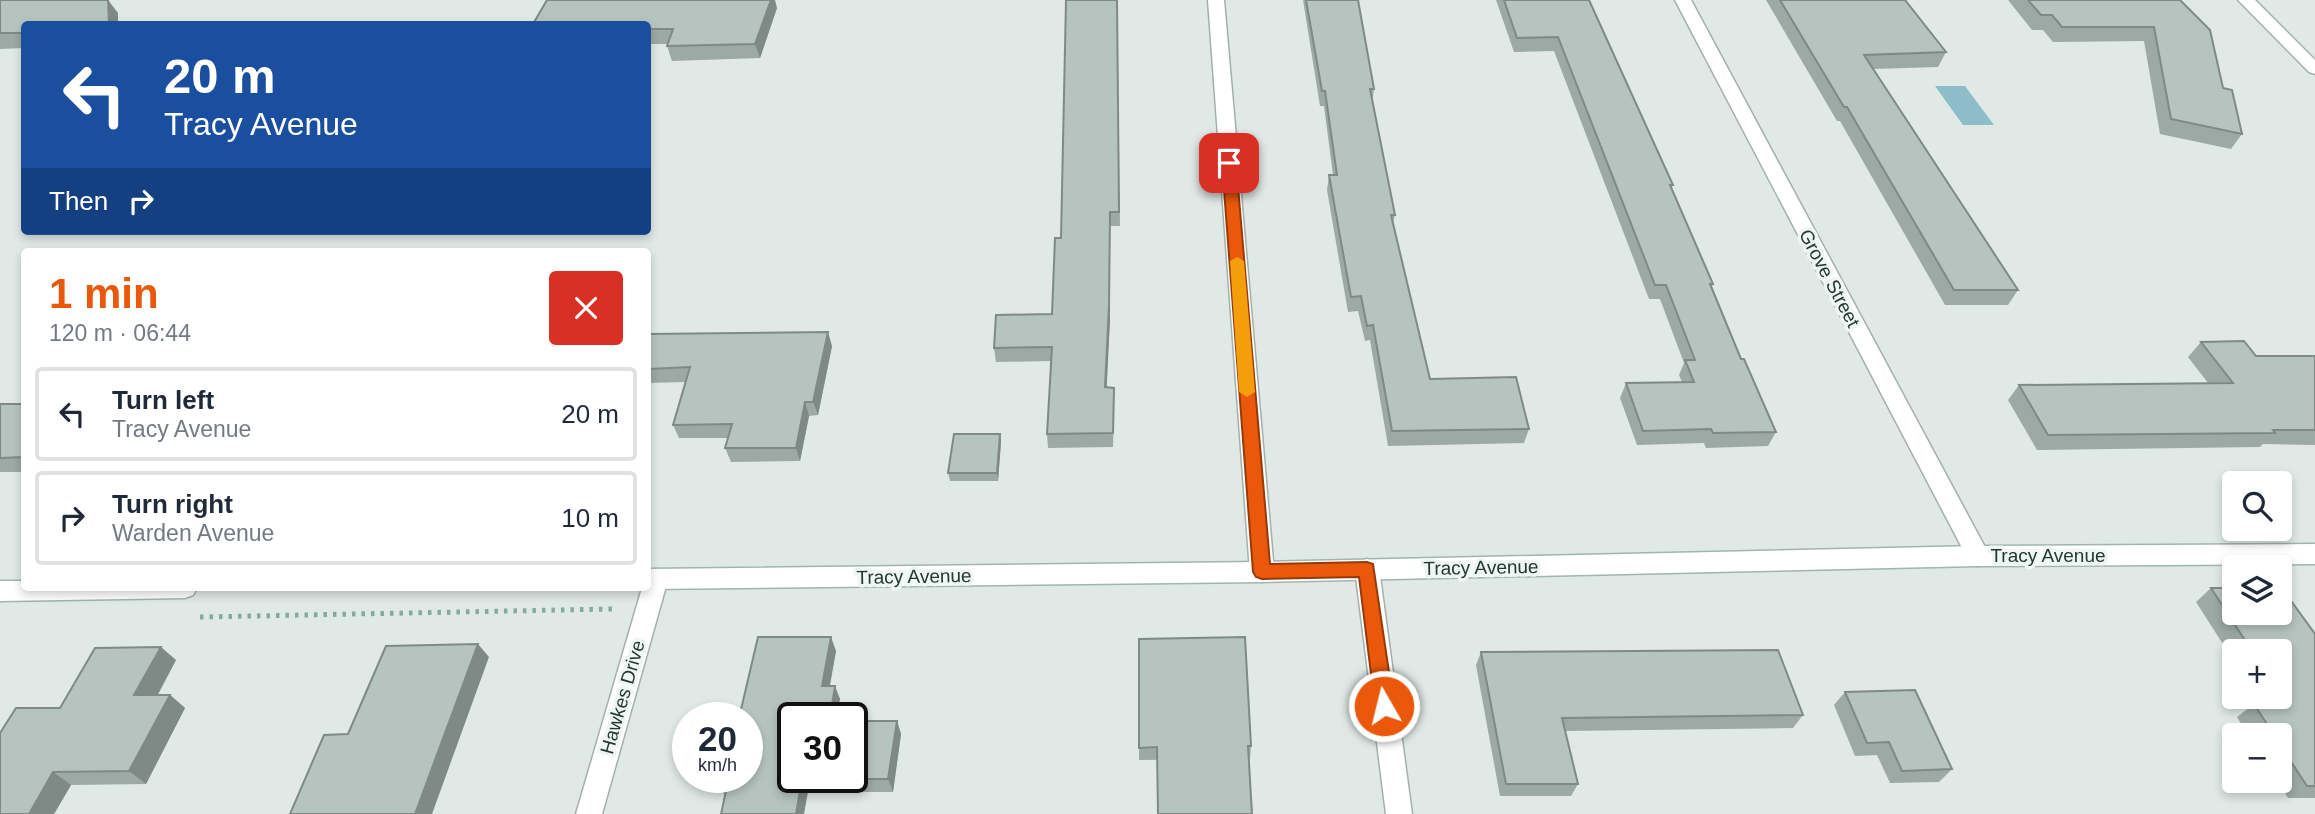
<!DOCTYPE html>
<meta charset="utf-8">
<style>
:root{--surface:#fff;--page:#f6f6f7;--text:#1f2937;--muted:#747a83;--line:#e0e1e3;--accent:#ea580c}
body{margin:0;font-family:Arial,sans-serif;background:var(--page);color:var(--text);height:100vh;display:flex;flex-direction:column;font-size:26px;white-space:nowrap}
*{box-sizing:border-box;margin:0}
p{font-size:23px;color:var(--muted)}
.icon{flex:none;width:38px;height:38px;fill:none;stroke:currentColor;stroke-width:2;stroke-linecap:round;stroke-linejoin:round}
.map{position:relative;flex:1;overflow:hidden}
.drawer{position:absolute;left:21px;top:248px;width:630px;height:343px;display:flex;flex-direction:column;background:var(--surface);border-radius:7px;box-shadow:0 4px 10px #0003}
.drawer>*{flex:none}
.guide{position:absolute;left:21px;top:21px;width:630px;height:214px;border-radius:7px;box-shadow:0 4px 10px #0003;background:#1a4fa0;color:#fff;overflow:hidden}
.fabs{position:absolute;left:2222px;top:471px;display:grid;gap:14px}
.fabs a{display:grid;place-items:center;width:70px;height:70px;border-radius:7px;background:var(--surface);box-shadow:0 4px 10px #0003;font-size:35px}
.speed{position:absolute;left:672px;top:702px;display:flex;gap:14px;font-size:35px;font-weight:700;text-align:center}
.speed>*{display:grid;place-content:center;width:91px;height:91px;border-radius:50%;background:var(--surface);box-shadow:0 4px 10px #0003;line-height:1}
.speed small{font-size:18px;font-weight:400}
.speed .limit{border:4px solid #111;border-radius:10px;background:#fff;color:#111}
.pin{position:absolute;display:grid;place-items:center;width:60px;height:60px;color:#fff;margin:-30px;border-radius:14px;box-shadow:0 4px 10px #0006}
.me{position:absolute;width:77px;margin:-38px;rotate:352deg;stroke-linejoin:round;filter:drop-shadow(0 0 5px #0008)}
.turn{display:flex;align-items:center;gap:24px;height:147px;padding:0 28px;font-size:32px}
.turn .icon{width:91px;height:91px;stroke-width:2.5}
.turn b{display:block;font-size:49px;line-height:60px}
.then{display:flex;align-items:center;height:66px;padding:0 28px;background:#0003;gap:14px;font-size:26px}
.round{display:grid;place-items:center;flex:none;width:74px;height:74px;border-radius:7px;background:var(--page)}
.overview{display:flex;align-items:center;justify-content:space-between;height:119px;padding:0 28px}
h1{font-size:42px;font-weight:800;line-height:52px;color:var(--accent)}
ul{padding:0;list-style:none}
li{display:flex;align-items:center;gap:21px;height:94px;margin:0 14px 10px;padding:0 14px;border:4px solid var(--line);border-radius:7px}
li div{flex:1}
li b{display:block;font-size:26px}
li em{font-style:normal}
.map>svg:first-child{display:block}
</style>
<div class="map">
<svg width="2315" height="814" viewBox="0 0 2315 814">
<rect width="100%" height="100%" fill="#e0e9e6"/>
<path fill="#8ebcc9" d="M 1935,86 L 1965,86 L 1994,125 L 1963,125 Z"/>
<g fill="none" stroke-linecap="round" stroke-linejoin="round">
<g stroke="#a4b0ad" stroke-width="3">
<path id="street" d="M 1208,0 L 1224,0 L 1274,572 L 1270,579 L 1262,582 L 1254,579 L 1250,572 Z
M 1675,0 L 1691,0 L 1986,549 L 1990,556 L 1986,563 L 1978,566 L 1970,563 Z
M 2238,0 L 2255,0 L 2315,60 L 2315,74 L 2309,72 Z
M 1367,559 L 1375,562 L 1379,569 L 1412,814 L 1386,814 L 1355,569 L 1359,562 Z
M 656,569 L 664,572 L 668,579 L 602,814 L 576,814 L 642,588 L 648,588 L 648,572 Z"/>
</g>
<g stroke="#a1b4ae" stroke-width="3">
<path id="secondary" d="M 2315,544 L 2315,564 L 1978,566 L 1262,582 L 648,589 L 646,588 L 648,569 L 1262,562 L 1978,546 Z
M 0,581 L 24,581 L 24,588 L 197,588 L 193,595 L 185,598 L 0,601 Z"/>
</g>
<path stroke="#84aaa0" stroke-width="5" stroke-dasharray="3.5 6" stroke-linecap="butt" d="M 200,617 L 612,609"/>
<use href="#street" fill="#fff" fill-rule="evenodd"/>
<use href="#secondary" fill="#fff" fill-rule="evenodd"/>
</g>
<path fill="#9da9a4" d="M 0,0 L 118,13 L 118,24 L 24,24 L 24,48 L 0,49 Z
M 1117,0 L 1120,226 L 1110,226 L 1110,320 L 1106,387 L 1114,402 L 1113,447 L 1048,448 L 1047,434 L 1051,361 L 996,362 L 994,348 L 1052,314 L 1061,238 Z
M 1303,0 L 1358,0 L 1374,89 L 1372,103 L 1395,215 L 1393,223 L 1430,379 L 1529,429 L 1524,443 L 1388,446 L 1370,340 L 1365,341 L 1358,311 L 1348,312 L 1327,190 L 1329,175 L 1333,175 L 1324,106 L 1320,106 Z
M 1496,0 L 1589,0 L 1673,185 L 1671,189 L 1713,284 L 1712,287 L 1741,359 L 1776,432 L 1768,446 L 1706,448 L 1704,443 L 1637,445 L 1620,398 L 1626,383 L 1682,382 L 1679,375 L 1684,363 L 1660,299 L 1649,299 L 1554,51 L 1514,52 Z
M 1766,0 L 1905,0 L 1946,52 L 1938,67 L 1873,69 L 2018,290 L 2008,305 L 1945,305 L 1840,121 L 1837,121 Z
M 2008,0 L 2180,0 L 2223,88 L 2242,134 L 2231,149 L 2160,134 L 2144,41 L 2053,42 L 2043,30 L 2032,30 Z
M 777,8 L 760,58 L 672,61 L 667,46 L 668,44 L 648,44 L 648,24 Z
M 648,334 L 832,346 L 818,415 L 809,416 L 800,461 L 731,462 L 725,448 L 728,438 L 679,438 L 673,425 L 686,382 L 648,383 Z
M 2201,342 L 2256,356 L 2315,356 L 2315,445 L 2263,444 L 2260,447 L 2037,450 L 2008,400 L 2019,385 L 2208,383 L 2188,357 Z
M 0,404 L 24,404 L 24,472 L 0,472 Z
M 1000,434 L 1001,442 L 998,481 L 950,481 L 948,473 Z
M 2211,588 L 2315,634 L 2315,798 L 2288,798 L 2277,780 L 2280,780 L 2280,735 L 2248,735 L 2237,717 L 2254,704 L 2260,704 L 2256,696 L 2280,696 L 2280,651 L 2235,651 L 2235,663 L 2196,602 Z
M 1139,639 L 1251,746 L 1250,759 L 1139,760 Z
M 836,651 L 830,686 L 840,699 L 793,777 L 897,721 L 901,734 L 893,792 L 808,792 L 725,796 L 722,791 Z
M 1481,652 L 1803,715 L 1793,728 L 1565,731 L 1578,784 L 1571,796 L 1500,796 L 1476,665 Z
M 176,660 L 158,695 L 170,695 L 185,708 L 146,784 L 71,785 L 54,814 L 0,814 Z
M 1845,692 L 1952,769 L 1939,782 L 1890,783 L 1877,755 L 1855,756 L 1834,705 Z"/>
<path fill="#7f8986" d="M 108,0 L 118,13 L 118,24 L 109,24 Z
M 771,0 L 775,0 L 777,8 L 760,58 L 755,44 Z
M 1110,212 L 1110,320 L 1106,402 L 1105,387 Z
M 828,332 L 832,346 L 818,415 L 813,402 Z
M 805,402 L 809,416 L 800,461 L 796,448 Z
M 1000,434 L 1001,442 L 998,481 L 997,473 Z
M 831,637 L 836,651 L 827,699 L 822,686 Z
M 478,644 L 489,657 L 432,814 L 415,814 Z
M 161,647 L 176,660 L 150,708 L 134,695 Z
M 835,686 L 840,699 L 837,718 L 830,718 Z
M 170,695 L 185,708 L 146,784 L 129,771 Z
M 897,721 L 901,734 L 893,792 L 888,779 Z
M 53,772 L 71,785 L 54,814 L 29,814 Z
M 802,779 L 808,792 L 804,814 L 796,814 Z"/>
<path fill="#b6c4bf" stroke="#7f8986" stroke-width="2" d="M 0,0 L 108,0 L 109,24 L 24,24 L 24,33 L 0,33 Z
M 547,0 L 771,0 L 755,44 L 667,46 L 673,29 L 648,29 L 648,24 L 533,24 Z
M 1066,0 L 1117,0 L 1119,212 L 1110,212 L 1109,306 L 1105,387 L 1114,388 L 1113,433 L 1047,434 L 1052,347 L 994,348 L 996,315 L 1052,314 L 1055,238 L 1061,238 Z
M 1306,0 L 1358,0 L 1374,89 L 1370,89 L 1395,215 L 1391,215 L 1430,379 L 1516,377 L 1529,429 L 1392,431 L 1373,325 L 1367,326 L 1361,296 L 1351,297 L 1329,175 L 1337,175 L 1325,91 L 1322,91 Z
M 1504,0 L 1589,0 L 1673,185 L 1670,185 L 1713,284 L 1710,284 L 1741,359 L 1744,359 L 1776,432 L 1713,433 L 1711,429 L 1643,431 L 1626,383 L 1694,382 L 1685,360 L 1695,360 L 1666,285 L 1655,285 L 1558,37 L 1517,38 Z
M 1780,0 L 1905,0 L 1946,52 L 1864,55 L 2018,290 L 1954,290 L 1847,107 L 1844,107 Z
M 2028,0 L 2180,0 L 2210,30 L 2223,88 L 2232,90 L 2242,134 L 2171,119 L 2154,27 L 2062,27 L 2052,15 L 2041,15 Z
M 828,332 L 813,402 L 805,402 L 796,448 L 725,448 L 732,424 L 673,425 L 690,367 L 648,369 L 648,334 Z
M 2244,341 L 2256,356 L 2315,356 L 2315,430 L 2273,430 L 2275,433 L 2048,435 L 2019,385 L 2233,383 L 2201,342 Z
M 0,404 L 24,404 L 24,457 L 0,458 Z
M 954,434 L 1000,434 L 997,473 L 948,473 Z
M 2280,587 L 2281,587 L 2315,634 L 2315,786 L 2307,786 L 2280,745 L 2280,735 L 2274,735 L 2254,704 L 2286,703 L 2280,694 L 2280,651 L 2252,651 L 2211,588 L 2235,588 L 2235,612 L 2280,612 Z
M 758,637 L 831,637 L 822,686 L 835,686 L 830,718 L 793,718 L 793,777 L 852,777 L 852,721 L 897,721 L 888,779 L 802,779 L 796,814 L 721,814 L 726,791 L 722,791 L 725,777 L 747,777 L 747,718 L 739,718 Z
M 1245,637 L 1251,746 L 1248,746 L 1252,814 L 1158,814 L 1157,747 L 1139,748 L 1139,639 Z
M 478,644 L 415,814 L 290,814 L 324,735 L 348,734 L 386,646 Z
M 161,647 L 134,695 L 170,695 L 129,771 L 53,772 L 29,814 L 0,814 L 0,733 L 16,708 L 60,708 L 95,648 Z
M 1778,650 L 1803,715 L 1562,718 L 1578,784 L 1506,784 L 1481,652 Z
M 1915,690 L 1952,769 L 1902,771 L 1889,742 L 1867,743 L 1845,692 Z"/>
<path fill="#ea580c" stroke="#983908" stroke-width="2" d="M 1229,159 L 1236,163 L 1270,564 L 1367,562 L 1373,564 L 1394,706 L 1391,712 L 1384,714 L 1377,712 L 1375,706 L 1359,577 L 1262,579 L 1256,577 L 1253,572 L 1222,163 Z"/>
<path fill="#f59e0b" d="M 1237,257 L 1244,261 L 1255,392 L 1247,397 L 1239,392 L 1230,261 Z"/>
<g text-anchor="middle" stroke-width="7" stroke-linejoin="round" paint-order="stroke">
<g font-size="19" fill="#233833" stroke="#f0f6f4">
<text transform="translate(1830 278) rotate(62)" y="7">Grove Street</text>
<text x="2048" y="562">Tracy Avenue</text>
<text transform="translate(1481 567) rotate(-1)" y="7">Tracy Avenue</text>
<text transform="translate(914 576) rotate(-1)" y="7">Tracy Avenue</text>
<text transform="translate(622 697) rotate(-74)" y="7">Hawkes Drive</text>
</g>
</g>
</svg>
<div class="fabs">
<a><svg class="icon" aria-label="search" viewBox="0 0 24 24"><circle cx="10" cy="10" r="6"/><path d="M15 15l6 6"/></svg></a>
<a><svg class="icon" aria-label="layers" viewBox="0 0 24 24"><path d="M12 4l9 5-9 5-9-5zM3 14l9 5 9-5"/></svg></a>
<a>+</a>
<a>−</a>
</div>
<div class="speed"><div>20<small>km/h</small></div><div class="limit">30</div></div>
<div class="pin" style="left:1229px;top:163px;background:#d93025"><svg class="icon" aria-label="arrive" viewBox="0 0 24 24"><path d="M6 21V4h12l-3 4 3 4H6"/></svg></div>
<svg class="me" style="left:1384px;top:706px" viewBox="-20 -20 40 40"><circle r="17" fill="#ea580c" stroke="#fff" stroke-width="3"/><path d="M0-11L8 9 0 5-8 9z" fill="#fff"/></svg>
<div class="guide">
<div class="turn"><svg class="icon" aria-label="left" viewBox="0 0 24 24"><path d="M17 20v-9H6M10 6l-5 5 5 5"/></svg><div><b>20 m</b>Tracy Avenue</div></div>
<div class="then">Then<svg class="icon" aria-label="right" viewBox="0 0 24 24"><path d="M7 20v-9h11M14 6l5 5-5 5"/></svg></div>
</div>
<section class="drawer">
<div class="overview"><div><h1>1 min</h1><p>120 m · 06:44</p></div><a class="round" style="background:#d93025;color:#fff"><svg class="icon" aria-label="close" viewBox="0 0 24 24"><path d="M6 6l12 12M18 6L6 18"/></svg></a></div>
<ul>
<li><svg class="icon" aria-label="left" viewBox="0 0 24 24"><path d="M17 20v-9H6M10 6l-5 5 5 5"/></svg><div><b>Turn left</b><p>Tracy Avenue</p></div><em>20 m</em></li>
<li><svg class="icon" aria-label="right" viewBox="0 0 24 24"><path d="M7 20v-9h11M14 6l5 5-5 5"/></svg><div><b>Turn right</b><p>Warden Avenue</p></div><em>10 m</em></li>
</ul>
</section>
</div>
